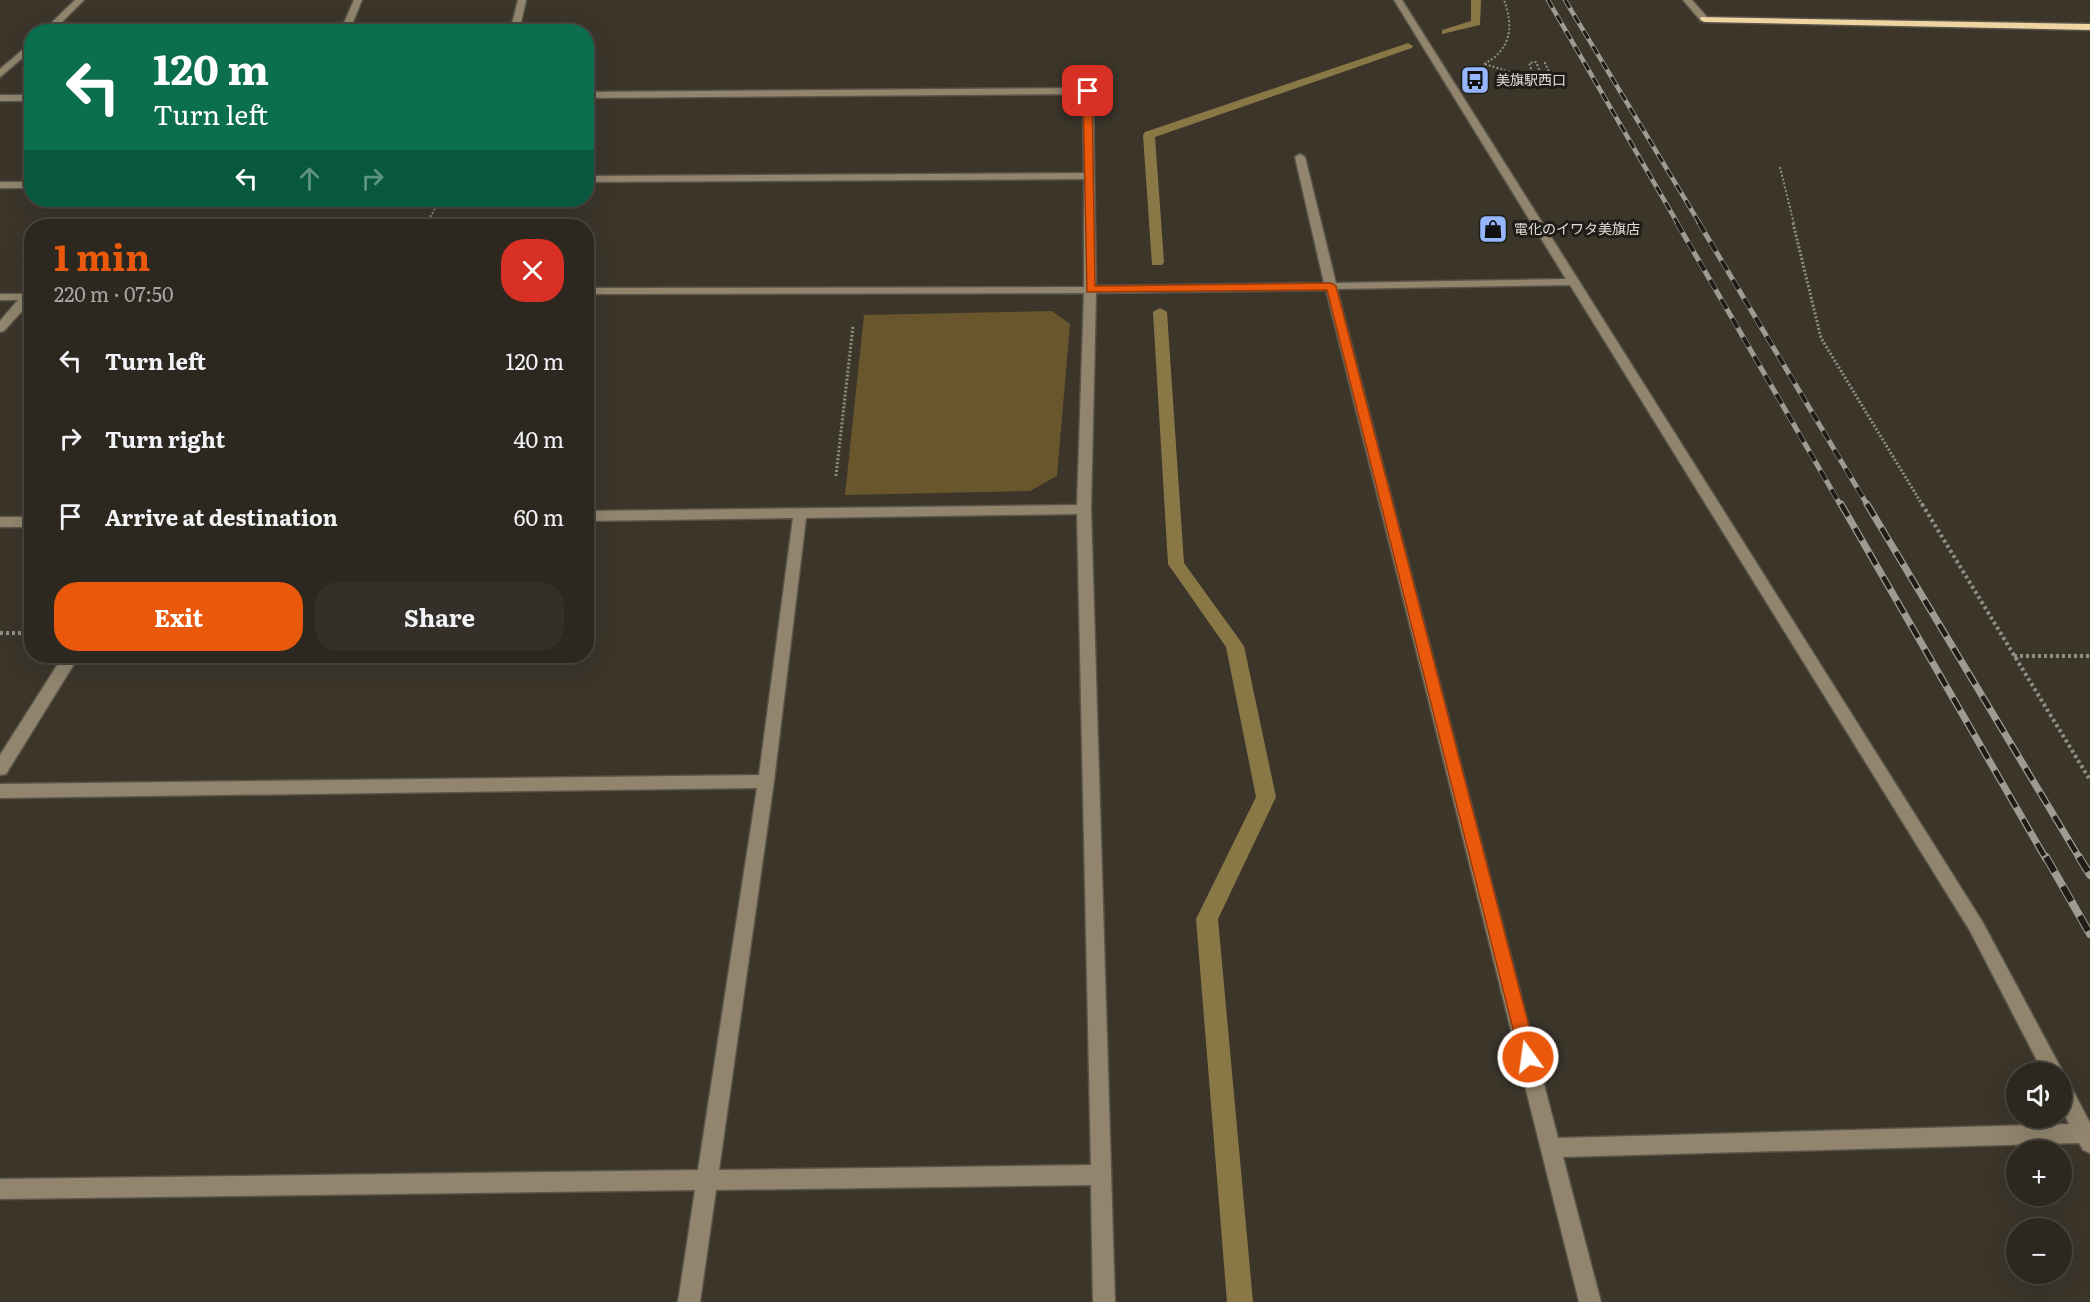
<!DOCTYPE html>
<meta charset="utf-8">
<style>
:root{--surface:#2c2820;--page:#343029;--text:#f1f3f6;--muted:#a6a6a5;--line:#48443e;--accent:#ea580c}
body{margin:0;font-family:Literata,"Noto Sans JP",serif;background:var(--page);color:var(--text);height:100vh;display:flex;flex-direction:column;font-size:22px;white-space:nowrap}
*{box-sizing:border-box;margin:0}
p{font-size:20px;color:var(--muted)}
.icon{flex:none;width:33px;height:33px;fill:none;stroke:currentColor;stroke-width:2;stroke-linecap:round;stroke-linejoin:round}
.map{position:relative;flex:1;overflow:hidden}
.panel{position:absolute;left:24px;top:219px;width:570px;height:444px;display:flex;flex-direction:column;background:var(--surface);border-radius:24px;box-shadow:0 6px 24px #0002,0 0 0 2px var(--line)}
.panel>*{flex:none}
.banner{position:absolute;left:24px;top:24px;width:570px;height:183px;border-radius:24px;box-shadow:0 6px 24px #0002,0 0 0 2px var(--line);background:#0b6e4f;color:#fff;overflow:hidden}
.fabs{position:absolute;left:2006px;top:1062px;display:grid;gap:12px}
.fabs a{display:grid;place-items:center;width:66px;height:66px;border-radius:50%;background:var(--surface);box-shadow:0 6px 24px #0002,0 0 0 2px var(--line);font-size:30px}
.pin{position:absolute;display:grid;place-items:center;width:51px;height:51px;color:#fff;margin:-26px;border-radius:12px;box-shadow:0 3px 9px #0006}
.me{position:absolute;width:66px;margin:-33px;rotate:346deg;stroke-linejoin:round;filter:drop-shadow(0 0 4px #0008)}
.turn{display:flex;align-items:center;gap:21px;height:126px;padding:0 30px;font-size:27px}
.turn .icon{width:78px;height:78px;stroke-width:2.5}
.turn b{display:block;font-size:42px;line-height:51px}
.lanes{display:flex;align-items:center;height:57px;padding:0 30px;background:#0003;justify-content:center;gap:30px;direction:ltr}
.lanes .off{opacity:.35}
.round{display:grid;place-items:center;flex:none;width:63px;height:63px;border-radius:24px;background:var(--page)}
.overview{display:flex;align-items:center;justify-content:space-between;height:102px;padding:0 30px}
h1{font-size:36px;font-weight:700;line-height:45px;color:var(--accent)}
.action{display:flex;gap:12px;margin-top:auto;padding:12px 30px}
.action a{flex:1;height:69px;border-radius:24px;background:var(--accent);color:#fff;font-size:24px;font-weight:700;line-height:69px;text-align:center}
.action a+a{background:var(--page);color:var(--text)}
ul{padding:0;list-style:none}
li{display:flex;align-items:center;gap:18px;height:78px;padding:0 30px}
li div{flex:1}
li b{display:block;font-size:22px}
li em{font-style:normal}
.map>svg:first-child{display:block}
</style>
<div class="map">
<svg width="2090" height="1302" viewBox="0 0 2090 1302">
<rect width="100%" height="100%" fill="#3b352a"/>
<path fill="#69562d" d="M 1052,311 L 1070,324 L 1057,476 L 1030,491 L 845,495 L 864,315 Z"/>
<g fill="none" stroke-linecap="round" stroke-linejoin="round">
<path fill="#8a7746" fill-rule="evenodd" d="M 1471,0 L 1481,0 L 1480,25 L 1442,34 L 1442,30 L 1471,21 Z
M 1408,43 L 1413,46 L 1412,48 L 1155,137 L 1164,262 L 1162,265 L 1152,265 L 1143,135 L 1145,132 Z
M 1160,308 L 1167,312 L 1184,563 L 1244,646 L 1276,797 L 1218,919 L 1253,1302 L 1227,1302 L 1196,919 L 1256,797 L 1226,647 L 1168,564 L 1153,312 Z"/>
<g stroke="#595349" stroke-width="3">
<path id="minor" d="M 75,0 L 84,0 L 52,32 L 42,32 Z
M 354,0 L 362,0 L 349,32 L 340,32 Z
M 518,0 L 526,0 L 519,32 L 510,32 Z
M 1394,0 L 1402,0 L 1982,921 L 2063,1072 L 2061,1076 L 2061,1072 L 2043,1072 L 1970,931 L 1570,285 L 1337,289 L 1558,1138 L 2069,1124 L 2061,1108 L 2061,1079 L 2068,1081 L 2090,1123 L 2090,1153 L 2083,1150 L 2079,1143 L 1563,1157 L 1601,1302 L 1579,1302 L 1326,290 L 1096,293 L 1091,509 L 1115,1302 L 1093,1302 L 1091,1185 L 716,1190 L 700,1302 L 678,1302 L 695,1190 L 0,1199 L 0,1179 L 698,1170 L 757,788 L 0,798 L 0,784 L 759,775 L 793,518 L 586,521 L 586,511 L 1077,505 L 1084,293 L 586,294 L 586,288 L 1084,287 L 1084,179 L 586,182 L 586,176 L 1084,173 L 1083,94 L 586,98 L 586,92 L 1088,88 L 1093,91 L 1096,286 L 1324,283 L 1295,157 L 1300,154 L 1305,157 L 1336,283 L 1566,279 ZM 1077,514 L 1091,1165 L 719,1170 L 774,781 L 806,518 Z
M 1683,0 L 1692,0 L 1707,17 L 1707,21 L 1701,21 Z
M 32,42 L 32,50 L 0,77 L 0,69 Z
M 0,95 L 32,95 L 32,101 L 0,101 Z
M 0,182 L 32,182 L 32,188 L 0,188 Z
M 0,294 L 32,294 L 32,300 L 4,331 L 0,332 L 0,321 L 18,300 L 0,300 Z
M 0,517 L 32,517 L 32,527 L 0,527 Z
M 63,656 L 79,656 L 6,774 L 0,775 L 0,755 Z"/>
</g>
<g stroke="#595349" stroke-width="3">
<path id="major" d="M 1701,17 L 2090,24 L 2090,30 L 1704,22 L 1700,19 Z"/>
</g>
<path stroke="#928d84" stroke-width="2" stroke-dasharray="2 2" stroke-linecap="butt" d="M 1484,64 C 1511,50 1514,27 1504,0
M 1485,64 L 1535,80 L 1529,63 L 1536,62 L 1544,80 L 1553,80 L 1545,63 L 1548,63
M 1780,167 L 1794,224
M 426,224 L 440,200"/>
<path stroke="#928d84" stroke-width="3" stroke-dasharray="2 2" stroke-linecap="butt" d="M 1793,223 L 1821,338 L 1923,506
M 425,226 L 427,223
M 836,476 L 853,326"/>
<path stroke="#928d84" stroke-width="4" stroke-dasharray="3 3" stroke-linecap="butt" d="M 1922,504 L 2090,780
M 0,633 L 32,633
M 2014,656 L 2090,656"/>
<use href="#minor" fill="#91856d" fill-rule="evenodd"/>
<use href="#major" fill="#edd4a1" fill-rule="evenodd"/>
<g stroke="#9f9b92" stroke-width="4.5">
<path id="rail-far3" d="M 1548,0 L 1678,224
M 1565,0 L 1700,224"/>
</g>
<g stroke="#9f9b92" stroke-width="5">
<path id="rail-far2" d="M 1677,223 L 1841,506
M 1699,223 L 1868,506"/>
</g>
<g stroke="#9f9b92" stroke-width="7">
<path id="rail-far1" d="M 1841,504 L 2046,859
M 1867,504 L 2080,859"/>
</g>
<g stroke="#9f9b92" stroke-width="8">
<path id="rail" d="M 2046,857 L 2090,934
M 2079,857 L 2090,875"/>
</g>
<use href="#rail-far3" stroke="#1f1d18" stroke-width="3" stroke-dasharray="9" stroke-linecap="butt"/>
<use href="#rail-far2" stroke="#1f1d18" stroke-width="4" stroke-dasharray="11" stroke-linecap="butt"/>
<use href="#rail-far1" stroke="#1f1d18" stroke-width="4.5" stroke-dasharray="14" stroke-linecap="butt"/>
<use href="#rail" stroke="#1f1d18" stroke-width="6" stroke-dasharray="17" stroke-linecap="butt"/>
</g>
<path fill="#ea580c" stroke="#983908" stroke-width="1.5" d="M 1088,88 L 1092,91 L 1095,286 L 1331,283 L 1336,286 L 1537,1057 L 1534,1063 L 1528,1065 L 1522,1063 L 1520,1057 L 1327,290 L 1087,292 L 1083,91 Z"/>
<defs>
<g id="bus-square" transform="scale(1.5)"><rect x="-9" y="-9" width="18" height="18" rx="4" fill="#95b6fd" stroke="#1f1d18"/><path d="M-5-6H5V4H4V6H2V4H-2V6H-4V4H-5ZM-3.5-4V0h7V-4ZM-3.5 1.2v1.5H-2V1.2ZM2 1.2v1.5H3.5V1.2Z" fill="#111"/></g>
<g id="shop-square" transform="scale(1.5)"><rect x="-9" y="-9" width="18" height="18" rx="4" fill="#95b6fd" stroke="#1f1d18"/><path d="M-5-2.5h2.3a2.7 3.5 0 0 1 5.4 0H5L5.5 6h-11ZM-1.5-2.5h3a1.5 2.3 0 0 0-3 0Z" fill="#111"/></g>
</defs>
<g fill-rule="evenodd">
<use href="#bus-square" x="1475" y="80"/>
<use href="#shop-square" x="1493" y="229"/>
</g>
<g text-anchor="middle" stroke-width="6" stroke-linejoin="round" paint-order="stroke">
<g font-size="14" fill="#e1ddd6" stroke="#1f1d18" text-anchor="start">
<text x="1496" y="85">美旗駅西口</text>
<text x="1514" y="234">電化のイワタ美旗店</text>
</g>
</g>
</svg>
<div class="fabs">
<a><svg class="icon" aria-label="sound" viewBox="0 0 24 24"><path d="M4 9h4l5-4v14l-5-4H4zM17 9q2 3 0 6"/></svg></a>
<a>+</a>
<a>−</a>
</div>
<div class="pin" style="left:1088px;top:91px;background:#d93025"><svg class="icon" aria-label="arrive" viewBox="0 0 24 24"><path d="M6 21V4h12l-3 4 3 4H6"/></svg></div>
<svg class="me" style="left:1528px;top:1057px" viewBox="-20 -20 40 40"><circle r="17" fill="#ea580c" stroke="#fff" stroke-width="3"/><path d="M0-11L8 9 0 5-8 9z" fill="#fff"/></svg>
<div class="banner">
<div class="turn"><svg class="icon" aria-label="left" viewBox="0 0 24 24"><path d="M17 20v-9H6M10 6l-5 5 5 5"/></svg><div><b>120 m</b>Turn left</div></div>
<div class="lanes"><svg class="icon" aria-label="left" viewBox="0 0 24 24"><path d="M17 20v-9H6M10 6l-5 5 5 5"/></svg><svg class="icon off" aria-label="ahead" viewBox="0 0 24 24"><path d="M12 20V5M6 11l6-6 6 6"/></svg><svg class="icon off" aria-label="right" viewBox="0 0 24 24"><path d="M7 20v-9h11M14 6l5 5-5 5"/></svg></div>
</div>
<section class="panel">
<div class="overview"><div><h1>1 min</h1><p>220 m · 07:50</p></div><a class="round" style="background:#d93025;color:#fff"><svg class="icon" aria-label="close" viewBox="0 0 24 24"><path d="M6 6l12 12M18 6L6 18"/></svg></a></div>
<ul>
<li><svg class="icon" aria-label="left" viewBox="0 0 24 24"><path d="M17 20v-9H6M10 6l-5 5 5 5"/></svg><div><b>Turn left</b></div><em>120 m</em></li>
<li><svg class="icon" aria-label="right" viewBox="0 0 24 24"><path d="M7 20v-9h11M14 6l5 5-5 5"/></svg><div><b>Turn right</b></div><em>40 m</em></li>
<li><svg class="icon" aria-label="arrive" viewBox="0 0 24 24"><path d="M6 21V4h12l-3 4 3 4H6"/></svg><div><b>Arrive at destination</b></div><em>60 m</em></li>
</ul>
<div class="action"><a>Exit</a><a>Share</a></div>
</section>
</div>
